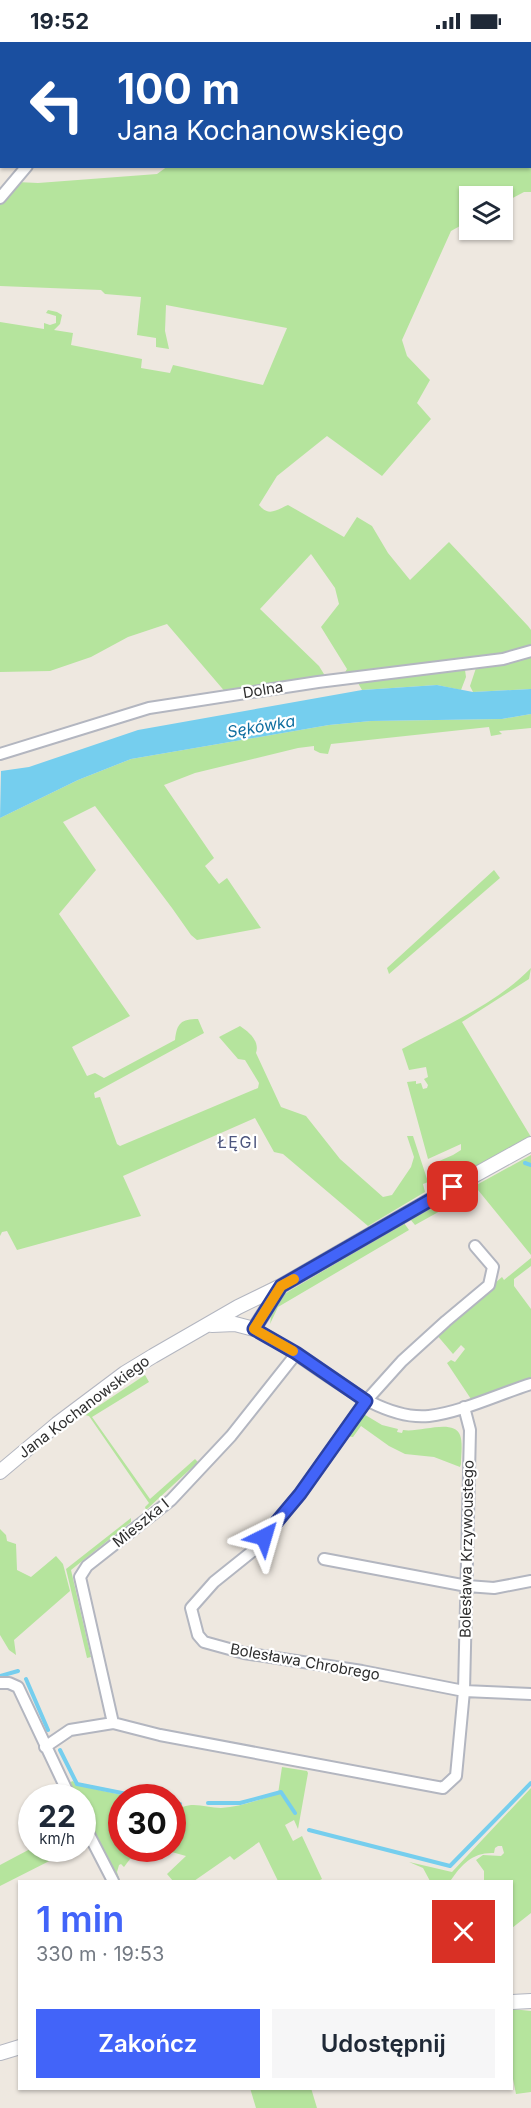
<!DOCTYPE html>
<html lang="pl">
<meta charset="utf-8">
<style>
:root{--surface:#fff;--page:#f6f6f7;--text:#1f2937;--muted:#747a83;--accent:#4264f9}
body{margin:0;font-family:Inter,sans-serif;background:var(--page);color:var(--text);height:100vh;display:flex;flex-direction:column;font-size:22px;white-space:nowrap}
*{box-sizing:border-box;margin:0}
p{font-size:20px;color:var(--muted)}
.icon{flex:none;width:33px;height:33px;fill:none;stroke:currentColor;stroke-width:2;stroke-linecap:round;stroke-linejoin:round}
.map{position:relative;flex:1;overflow:hidden}
.side{position:absolute;left:18px;top:1838px;width:495px;height:210px;display:flex;flex-direction:column;background:var(--surface);border-radius:0px;box-shadow:0 2px 4px #0004}
.side>*{flex:none}
.banner{position:absolute;left:0px;top:0px;width:531px;height:126px;box-shadow:0 2px 4px #0004;background:#1a4fa0;color:#fff;overflow:hidden}
.fabs{position:absolute;left:459px;top:144px;display:grid;gap:12px}
.fabs a{display:grid;place-items:center;width:54px;height:54px;border-radius:0px;background:var(--surface);box-shadow:0 2px 4px #0004;font-size:30px}
.speed{position:absolute;left:18px;top:1742px;display:flex;gap:12px;font-size:30px;font-weight:700;text-align:center}
.speed>*{display:grid;place-content:center;width:78px;height:78px;border-radius:50%;background:var(--surface);box-shadow:0 2px 4px #0004;line-height:1}
.speed small{font-size:15px;font-weight:400}
.speed .limit{border:9px solid #d22;background:#fff;color:#111}
.pin{position:absolute;display:grid;place-items:center;width:51px;height:51px;color:#fff;margin:-26px;border-radius:12px;box-shadow:0 3px 9px #0006}
.me{position:absolute;width:66px;margin:-33px;rotate:40deg;stroke-linejoin:round;filter:drop-shadow(0 0 4px #0008)}
.turn{display:flex;align-items:center;gap:21px;height:126px;padding:0 18px;font-size:27px}
.turn .icon{width:78px;height:78px;stroke-width:2.5}
.turn b{display:block;font-size:42px;line-height:51px}
.round{display:grid;place-items:center;flex:none;width:63px;height:63px;border-radius:0px;background:var(--page)}
.overview{display:flex;align-items:center;justify-content:space-between;height:102px;padding:0 18px}
h1{font-size:36px;font-weight:600;line-height:45px;color:var(--accent)}
.primary-button{display:flex;gap:12px;margin-top:auto;padding:12px 18px}
.primary-button a{flex:1;height:69px;border-radius:0px;background:var(--accent);color:#fff;font-size:24px;font-weight:600;line-height:69px;text-align:center}
.primary-button a+a{background:var(--page);color:var(--text)}
.status{display:flex;justify-content:space-between;align-items:center;height:42px;padding:0 30px;background:var(--surface);direction:ltr}
.status svg{height:16px;fill:currentColor}
.map>svg:first-child{display:block}
</style>
<div class="status"><b>19:52</b><svg viewBox="0 0 49 12"><path d="M0 12V9h3v3zM5 12V6h3v6zM10 12V3h3v9zM15 12V0h3v12zM26 1h20v11H26zM47 4h2v5h-2z"/></svg></div>
<div class="map">
<svg width="531" height="2066" viewBox="0 0 531 2066">
<rect width="100%" height="100%" fill="#eee8e0"/>
<path fill="#b5e49d" d="M 317,0 L 531,0 L 531,150 L 524,150 L 503,161 L 502,154 L 470,154 L 469,179 L 451,189 L 402,298 L 407,314 L 430,338 L 417,361 L 431,377 L 382,434 L 327,394 L 277,434 L 259,463 C 269,475 276,468 288,463 L 344,495 L 357,475 L 372,484 L 388,511 L 410,538 L 449,500 L 528,584 L 531,588 L 531,605 L 502,614 L 343,634 L 347,627 L 321,585 L 339,562 L 335,546 L 311,512 L 260,567 L 319,624 L 327,637 L 227,652 L 167,582 L 128,595 L 91,615 L 50,629 L 0,630 L 0,280 L 44,287 L 44,281 L 50,283 L 56,281 L 56,274 L 46,271 L 48,268 L 57,270 L 62,273 L 60,282 L 54,288 L 73,291 L 71,303 L 142,317 L 141,326 L 170,331 L 173,323 L 263,343 L 287,286 L 166,263 L 165,289 L 169,307 L 156,305 L 156,296 L 137,293 L 141,255 L 105,252 L 101,248 L 0,244 L 0,160 L 17,140 L 38,141 L 157,132 L 168,124 L 530,124 L 530,2 L 317,2 Z
M 531,613 L 531,647 L 473,650 L 470,644 L 476,626 Z
M 465,628 L 466,635 L 461,648 L 437,643 L 362,648 L 358,641 Z
M 531,672 L 531,686 L 499,689 L 502,692 L 491,694 L 489,685 L 331,702 L 328,712 L 320,711 L 314,708 L 314,704 L 298,706 L 195,731 L 164,743 L 214,816 L 205,824 L 219,842 L 227,836 L 261,886 L 197,898 L 191,893 L 172,866 L 95,764 L 63,780 L 96,828 L 59,872 L 130,974 L 72,1005 L 87,1034 L 95,1031 L 104,1036 L 175,998 C 177,981 181,977 198,977 L 204,991 L 94,1051 L 95,1056 L 100,1055 L 117,1102 L 120,1104 L 258,1046 L 259,1041 L 245,1018 L 238,1017 L 219,995 L 240,984 C 249,990 260,999 256,1011 L 281,1065 L 306,1074 L 340,1117 L 383,1155 L 392,1153 L 411,1125 L 414,1115 L 407,1094 L 413,1094 L 428,1140 L 423,1142 L 425,1150 L 368,1184 L 283,1112 L 274,1110 L 255,1076 L 123,1134 L 141,1174 L 17,1208 L 7,1189 L 2,1190 L 0,1194 L 0,776 L 78,738 L 131,717 L 329,683 L 371,679 L 502,677 Z
M 494,828 L 500,836 L 389,932 L 387,926 Z
M 531,926 L 529,937 L 462,980 L 531,1095 L 470,1129 L 468,1126 L 440,1143 L 437,1136 L 434,1137 L 430,1123 L 453,1113 L 461,1108 L 461,1102 L 428,1117 L 407,1040 L 416,1039 L 416,1042 L 421,1041 L 423,1047 L 427,1046 L 428,1043 L 424,1037 L 428,1035 L 426,1025 L 409,1028 L 402,1007 C 446,983 496,962 531,926 Z
M 531,1113 L 531,1213 L 478,1148 L 415,1183 L 410,1177 L 469,1143 L 471,1146 Z
M 404,1181 L 409,1188 L 278,1265 L 270,1282 L 272,1268 L 281,1254 Z
M 531,1216 L 531,1224 L 514,1237 L 514,1244 L 531,1267 L 531,1339 L 471,1357 L 447,1321 L 451,1318 L 455,1320 L 465,1307 L 461,1303 L 453,1312 L 436,1292 L 502,1235 L 504,1238 Z
M 145,1333 L 149,1340 L 92,1375 L 150,1457 L 195,1417 L 198,1420 L 146,1468 L 145,1465 L 149,1461 L 89,1374 L 85,1373 Z
M 362,1371 L 382,1383 L 398,1387 L 397,1390 L 402,1391 L 403,1388 C 420,1391 453,1376 460,1393 C 463,1401 461,1413 461,1422 L 460,1425 L 434,1415 L 405,1412 L 389,1404 L 361,1384 L 353,1395 L 344,1394 Z
M 131,1476 L 131,1480 L 71,1528 L 91,1615 L 87,1616 L 66,1527 Z
M 0,1487 L 6,1493 L 7,1499 L 16,1502 L 17,1528 L 31,1535 L 56,1514 L 63,1522 L 70,1549 L 14,1598 L 16,1613 L 9,1608 L 0,1593 Z
M 282,1725 L 307,1729 L 308,1731 L 298,1787 L 294,1778 L 285,1783 L 293,1799 L 302,1794 L 322,1837 L 318,1839 L 278,1839 L 259,1800 L 234,1818 L 230,1814 L 194,1839 L 173,1839 L 167,1832 L 186,1814 L 168,1809 L 151,1818 L 130,1817 L 124,1825 L 121,1822 L 119,1823 L 117,1830 L 120,1839 L 117,1839 L 83,1772 L 82,1755 L 74,1755 L 68,1741 L 73,1739 L 76,1743 L 131,1755 L 122,1755 L 122,1806 L 172,1806 L 173,1764 L 182,1763 L 183,1765 C 195,1760 208,1766 221,1766 C 241,1765 260,1757 278,1752 Z
M 531,1746 L 531,1871 L 512,1886 L 512,1839 L 484,1839 L 484,1829 L 476,1818 L 483,1813 L 501,1814 L 504,1811 L 502,1804 L 498,1804 L 495,1806 L 494,1811 C 473,1810 462,1822 451,1838 L 430,1839 L 423,1826 L 409,1820 L 452,1830 Z
M 32,1806 L 75,1806 L 0,1844 L 0,1823 Z
M 512,1967 L 531,1969 L 531,2050 L 516,2052 L 512,2032 Z
M 250,2046 L 311,2046 L 317,2066 L 256,2066 Z"/>
<path fill="#75ceee" d="M 437,643 L 473,650 L 531,647 L 531,672 L 502,677 L 371,679 L 329,683 L 131,717 L 78,738 L 0,776 L 1,729 L 29,725 L 138,688 L 362,648 Z"/>
<g fill="none" stroke-linecap="round" stroke-linejoin="round">
<path stroke="#75ceee" stroke-width="4" d="M 525,1121 L 531,1123
M 0,1634 L 18,1629
M 26,1637 L 48,1688
M 60,1708 L 77,1742 L 142,1755
M 172,1761 L 180,1762
M 208,1761 L 240,1761 L 281,1750 L 295,1771
M 309,1788 L 450,1824 L 531,1741"/>
<g stroke="#b3b6c0" stroke-width="14">
<path id="street" d="M 96,2 L 96,0
M 0,156 L 27,124
M 0,712 L 149,666 L 318,640 L 503,617 L 531,609
M 475,1204 L 493,1225 L 489,1243 L 446,1279 L 402,1319 L 366,1359 L 300,1452 L 254,1508 L 214,1540 L 191,1566 L 198,1593 L 204,1600 L 244,1611 L 362,1629 L 464,1649 L 531,1652
M 254,1287 C 307,1312 371,1380 429,1374 C 462,1370 499,1352 531,1342
M 296,1312 L 231,1394 L 171,1458 L 87,1524 L 80,1535 L 113,1681 L 160,1693 L 443,1746 L 456,1734 L 464,1649 L 470,1388 L 464,1365
M 324,1517 L 467,1544 L 494,1546 L 531,1539
M 0,1641 L 9,1641 L 18,1645 L 70,1755
M 45,1705 L 70,1688 L 113,1681
M 82,1779 L 113,1839"/>
</g>
<g stroke="#b3b6c0" stroke-width="16">
<path id="secondary" d="M 212,1283 L 235,1282 L 254,1287 L 281,1244
M 0,1430 L 57,1382 L 125,1331 L 153,1314 L 238,1265 L 281,1244 L 437,1154 L 531,1102
M 512,1960 L 531,1959
M 0,2011 L 20,2005"/>
</g>
<use href="#street" stroke="#fff" stroke-width="10"/>
<use href="#secondary" stroke="#fff" stroke-width="14"/>
</g>
<g fill="none" stroke-linecap="round" stroke-linejoin="round">
<g stroke="#2b41a2" stroke-width="15">
<path id="route" d="M 264,1495 L 300,1452 L 366,1359 L 296,1311 L 254,1287 L 281,1244 L 453,1145"/>
</g>
<use href="#route" stroke="#4264f9" stroke-width="10"/>
<path stroke="#f59e0b" stroke-width="10" d="M 293,1309 L 254,1287 L 281,1244 L 294,1237"/>
</g>
<g text-anchor="middle" stroke-width="4.5" stroke-linejoin="round" paint-order="stroke">
<g font-size="15" fill="#2d2d2d" stroke="#fff">
<text transform="translate(263 648) rotate(-9)" y="5">Dolna</text>
<text transform="translate(84 1365) rotate(-37)" y="5">Jana Kochanowskiego</text>
<text transform="translate(141 1481) rotate(-39)" y="5">Mieszka I</text>
<text transform="translate(467 1507) rotate(-89)" y="5">Bolesława Krzywoustego</text>
<text transform="translate(305 1620) rotate(10)" y="5">Bolesława Chrobrego</text>
</g>
<g font-size="16" font-style="italic" fill="#0f6ea0" stroke="#fff">
<text transform="translate(261 684) rotate(-10)" y="6">Sękówka</text>
</g>
<g font-size="16" letter-spacing="1.5" fill="#4d567e" stroke="#fff">
<text x="238" y="1106">ŁĘGI</text>
</g>
</g>
</svg>
<div class="fabs">
<a><svg class="icon" aria-label="layers" viewBox="0 0 24 24"><path d="M12 4l9 5-9 5-9-5zM3 14l9 5 9-5"/></svg></a>
</div>
<div class="speed"><div>22<small>km/h</small></div><div class="limit">30</div></div>
<div class="pin" style="left:453px;top:1145px;background:#d93025"><svg class="icon" aria-label="arrive" viewBox="0 0 24 24"><path d="M6 21V4h12l-3 4 3 4H6"/></svg></div>
<svg class="me" style="left:264px;top:1495px" viewBox="-20 -20 40 40"><path d="M0-17L14 15 0 8-14 15z" fill="#4264f9" stroke="#fff" stroke-width="4"/></svg>
<div class="banner">
<div class="turn"><svg class="icon" aria-label="left" viewBox="0 0 24 24"><path d="M17 20v-9H6M10 6l-5 5 5 5"/></svg><div><b>100 m</b>Jana Kochanowskiego</div></div>
</div>
<section class="side">
<div class="overview"><div><h1>1 min</h1><p>330 m · 19:53</p></div><a class="round" style="background:#d93025;color:#fff"><svg class="icon" aria-label="close" viewBox="0 0 24 24"><path d="M6 6l12 12M18 6L6 18"/></svg></a></div>
<div class="primary-button"><a>Zakończ</a><a>Udostępnij</a></div>
</section>
</div>
